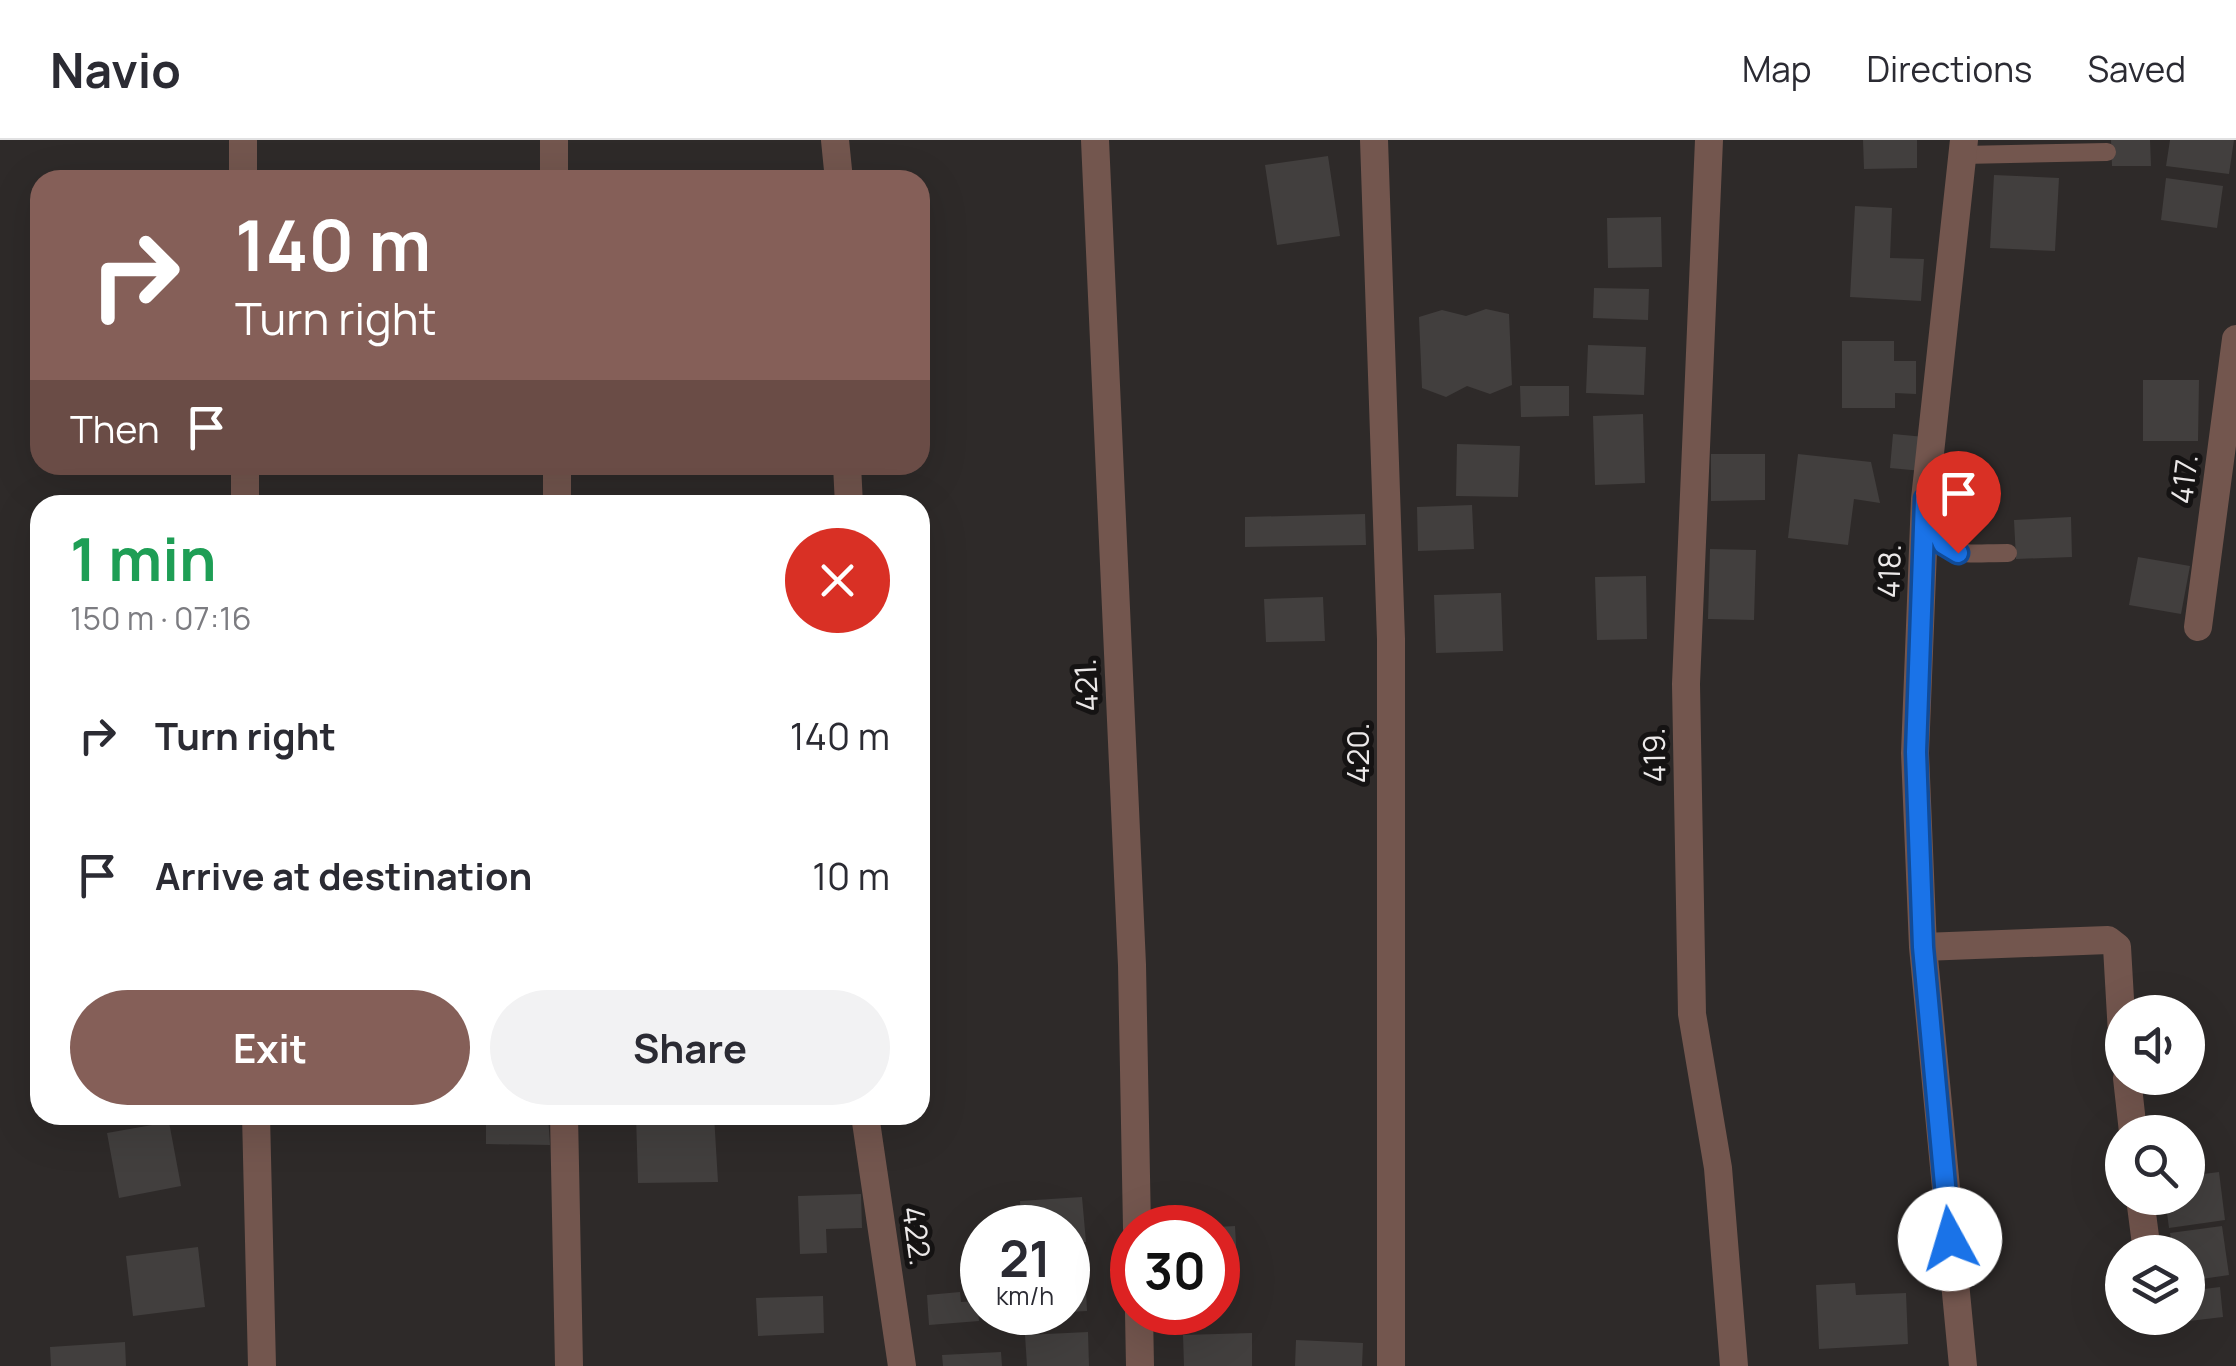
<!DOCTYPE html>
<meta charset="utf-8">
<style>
:root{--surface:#fff;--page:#f2f2f3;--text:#2b2b33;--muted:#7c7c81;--line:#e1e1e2;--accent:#855f58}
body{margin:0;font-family:Manrope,sans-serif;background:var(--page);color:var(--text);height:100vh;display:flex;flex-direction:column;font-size:38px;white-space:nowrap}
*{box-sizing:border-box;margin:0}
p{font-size:32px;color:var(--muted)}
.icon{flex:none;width:55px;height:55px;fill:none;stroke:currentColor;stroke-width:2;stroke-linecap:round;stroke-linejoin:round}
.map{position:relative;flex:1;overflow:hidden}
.panel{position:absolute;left:30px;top:355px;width:900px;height:630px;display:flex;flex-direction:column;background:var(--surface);border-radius:30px;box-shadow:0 10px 40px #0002}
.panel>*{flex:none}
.hud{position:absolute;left:30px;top:30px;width:900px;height:305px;border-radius:30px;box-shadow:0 10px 40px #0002;background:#855f58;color:#fff;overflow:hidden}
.fabs{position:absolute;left:2105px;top:855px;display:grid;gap:20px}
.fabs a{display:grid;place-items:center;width:100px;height:100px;border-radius:50%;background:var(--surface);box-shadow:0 10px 40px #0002;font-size:50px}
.speed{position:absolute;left:960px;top:1065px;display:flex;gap:20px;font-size:50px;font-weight:700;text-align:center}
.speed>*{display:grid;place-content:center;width:130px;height:130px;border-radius:50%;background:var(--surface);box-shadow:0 10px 40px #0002;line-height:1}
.speed small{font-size:25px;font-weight:400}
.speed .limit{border:15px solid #d22;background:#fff;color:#111}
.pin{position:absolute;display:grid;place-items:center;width:85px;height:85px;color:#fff;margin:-102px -42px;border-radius:50% 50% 50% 0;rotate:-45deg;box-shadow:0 0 10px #0007}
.pin .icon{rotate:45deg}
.me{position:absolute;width:110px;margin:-55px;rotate:354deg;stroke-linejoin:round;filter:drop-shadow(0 0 8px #0008)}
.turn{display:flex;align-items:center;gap:35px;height:210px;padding:0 40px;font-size:45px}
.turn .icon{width:130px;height:130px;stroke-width:2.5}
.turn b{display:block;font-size:70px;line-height:85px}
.then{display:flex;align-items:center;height:95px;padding:0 40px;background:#0003;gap:20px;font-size:38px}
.round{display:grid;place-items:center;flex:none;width:105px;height:105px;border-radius:52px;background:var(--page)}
.overview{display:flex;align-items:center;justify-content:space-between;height:170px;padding:0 40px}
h1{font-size:60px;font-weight:700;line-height:75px;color:#1e9e55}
.action{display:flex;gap:20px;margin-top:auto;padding:20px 40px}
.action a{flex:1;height:115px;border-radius:60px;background:var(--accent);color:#fff;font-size:40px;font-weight:700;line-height:115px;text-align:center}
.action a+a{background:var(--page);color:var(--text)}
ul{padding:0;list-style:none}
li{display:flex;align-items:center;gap:30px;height:140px;padding:0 40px}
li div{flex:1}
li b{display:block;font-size:38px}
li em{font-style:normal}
header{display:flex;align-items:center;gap:60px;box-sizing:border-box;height:140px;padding:0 50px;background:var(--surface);border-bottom:2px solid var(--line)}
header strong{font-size:48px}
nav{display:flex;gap:55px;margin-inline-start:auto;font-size:35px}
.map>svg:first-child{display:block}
</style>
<header>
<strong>Navio</strong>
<nav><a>Map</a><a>Directions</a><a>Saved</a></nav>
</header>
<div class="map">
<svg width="2236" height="1226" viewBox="0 0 2236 1226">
<rect width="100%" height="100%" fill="#2e2a29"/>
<path fill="#423f3e" d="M 1863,0 L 1917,0 L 1917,28 L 1864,29 Z
M 2111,0 L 2150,0 L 2151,26 L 2112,26 Z
M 2170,0 L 2234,0 L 2229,34 L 2166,26 Z
M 1328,16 L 1340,96 L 1277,105 L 1265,25 Z
M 1994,35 L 2059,38 L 2055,111 L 1990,108 Z
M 2166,38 L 2223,46 L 2217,88 L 2161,80 Z
M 1855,66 L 1892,68 L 1890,118 L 1924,119 L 1921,161 L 1850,157 Z
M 1661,77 L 1662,127 L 1608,128 L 1607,78 Z
M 1594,148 L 1649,149 L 1648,180 L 1593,178 Z
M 1486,169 L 1509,174 L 1512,245 L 1490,254 L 1467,246 L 1446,257 L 1422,248 L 1419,177 L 1442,170 L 1466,176 Z
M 1842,201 L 1894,201 L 1894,221 L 1916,221 L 1916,254 L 1895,253 L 1895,268 L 1842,268 Z
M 1588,205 L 1646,207 L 1644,255 L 1586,253 Z
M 2143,240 L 2199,240 L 2198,301 L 2143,301 Z
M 1520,246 L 1569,246 L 1569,276 L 1521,277 Z
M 1643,274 L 1645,343 L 1595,345 L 1593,276 Z
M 1893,294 L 1925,297 L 1922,331 L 1890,328 Z
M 1457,304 L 1520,306 L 1518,357 L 1456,356 Z
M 1711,314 L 1765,314 L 1765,360 L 1711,361 Z
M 1798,314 L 1871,322 L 1880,363 L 1854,359 L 1848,405 L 1788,398 Z
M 1472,365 L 1474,409 L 1418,411 L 1417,367 Z
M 1365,374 L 1366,405 L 1245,407 L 1245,377 Z
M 2071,377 L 2072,417 L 2016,419 L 2014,380 Z
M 1710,409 L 1756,410 L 1754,480 L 1708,479 Z
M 2138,417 L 2190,426 L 2181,474 L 2129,465 Z
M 1646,436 L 1647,499 L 1597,500 L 1595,437 Z
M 1501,453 L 1503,511 L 1436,513 L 1434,455 Z
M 1323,457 L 1325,501 L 1266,502 L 1264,459 Z
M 486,975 L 548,975 L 550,1005 L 486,1004 Z
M 636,975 L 714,975 L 718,1042 L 638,1043 Z
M 169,982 L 181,1046 L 119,1058 L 107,993 Z
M 2219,1032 L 2225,1080 L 2169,1088 L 2165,1058 L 2188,1058 L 2188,1036 Z
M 861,1054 L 862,1088 L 826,1089 L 827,1113 L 800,1114 L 798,1056 Z
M 1082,1057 L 1086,1102 L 1068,1103 L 1068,1088 L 1021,1088 L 1020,1061 Z
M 1235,1086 L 1237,1123 L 1218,1124 L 1218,1087 Z
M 2222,1086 L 2229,1135 L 2188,1141 L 2188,1112 L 2173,1112 L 2170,1093 Z
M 198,1107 L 205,1167 L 133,1176 L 126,1116 Z
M 1085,1128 L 1087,1171 L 1068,1172 L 1068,1129 Z
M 1855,1143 L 1856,1155 L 1906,1153 L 1908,1204 L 1819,1209 L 1816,1145 Z
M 2220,1147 L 2223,1177 L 2181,1182 L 2181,1178 L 2188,1178 L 2188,1151 Z
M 960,1152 L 961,1162 L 977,1161 L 979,1181 L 929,1185 L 927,1155 Z
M 823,1156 L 824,1193 L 758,1196 L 756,1158 Z
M 1088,1192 L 1089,1226 L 1027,1226 L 1025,1195 Z
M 1252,1193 L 1252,1226 L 1184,1226 L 1183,1195 Z
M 1296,1200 L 1363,1203 L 1362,1226 L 1295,1226 Z
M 125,1202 L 126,1226 L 51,1226 L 50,1207 Z
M 1001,1212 L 1002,1226 L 943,1226 L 942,1215 Z"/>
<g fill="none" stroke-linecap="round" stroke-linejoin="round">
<path stroke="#73564e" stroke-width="18" d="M 1963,15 L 2107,12
M 1929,369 C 1950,422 1955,413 2008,413"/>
<path stroke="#73564e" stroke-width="28" d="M 243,0 L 243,40
M 554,0 L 554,40
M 835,0 L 839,40
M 1095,0 L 1132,825 L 1137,1088
M 1374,0 L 1391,499 L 1391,1226
M 1709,0 L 1686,544 L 1692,874 L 1718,1028 L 1734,1226
M 245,325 L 245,365
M 557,325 L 557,365
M 847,325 L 849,365
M 2198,487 L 2236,199
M 1923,807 L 2108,800 L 2117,807 L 2122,894
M 2127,938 L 2133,992
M 256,975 L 262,1226
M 564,975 L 569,1226
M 865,975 L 902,1226
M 2140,1058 L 2147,1112
M 1139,1172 L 1140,1226
M 1963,1226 L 1923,807 L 1915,613 L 1925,359 L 1964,0"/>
</g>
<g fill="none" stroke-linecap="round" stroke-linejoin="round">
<g stroke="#114b97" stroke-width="25">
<path id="route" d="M 1950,1099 L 1923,807 L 1916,612 L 1925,359 L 1943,404 L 1958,413"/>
</g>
<use href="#route" stroke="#1a73e8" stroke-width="18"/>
</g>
<g text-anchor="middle" stroke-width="10" stroke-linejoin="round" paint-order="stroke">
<g font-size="30" fill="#ece9e9" stroke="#151313">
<text transform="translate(2185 339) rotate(-83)" y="10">417.</text>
<text transform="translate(1890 431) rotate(-88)" y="10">418.</text>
<text transform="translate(1087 545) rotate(-93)" y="10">421.</text>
<text transform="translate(1359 613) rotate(-90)" y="10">420.</text>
<text transform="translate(1655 615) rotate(-91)" y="10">419.</text>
<text transform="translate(916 1096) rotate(82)" y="10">422.</text>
</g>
</g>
</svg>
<div class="fabs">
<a><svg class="icon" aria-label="sound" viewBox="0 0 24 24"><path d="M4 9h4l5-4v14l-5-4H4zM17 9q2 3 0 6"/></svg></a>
<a><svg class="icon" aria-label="search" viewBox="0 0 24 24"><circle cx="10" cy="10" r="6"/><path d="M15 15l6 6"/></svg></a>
<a><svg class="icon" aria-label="layers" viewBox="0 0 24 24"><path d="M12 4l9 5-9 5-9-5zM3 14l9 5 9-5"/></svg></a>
</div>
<div class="speed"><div>21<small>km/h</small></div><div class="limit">30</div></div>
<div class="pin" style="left:1958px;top:413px;background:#d93025"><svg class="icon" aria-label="arrive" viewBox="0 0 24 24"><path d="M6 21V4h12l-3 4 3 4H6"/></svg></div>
<svg class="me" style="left:1950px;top:1099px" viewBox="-20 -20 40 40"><circle r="19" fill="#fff"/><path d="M0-13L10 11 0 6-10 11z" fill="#1a73e8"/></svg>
<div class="hud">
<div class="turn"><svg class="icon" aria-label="right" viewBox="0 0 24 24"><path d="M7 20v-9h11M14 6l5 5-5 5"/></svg><div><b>140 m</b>Turn right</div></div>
<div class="then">Then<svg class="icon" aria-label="arrive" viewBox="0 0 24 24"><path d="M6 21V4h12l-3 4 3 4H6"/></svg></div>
</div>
<section class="panel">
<div class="overview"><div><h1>1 min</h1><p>150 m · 07:16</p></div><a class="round" style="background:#d93025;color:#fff"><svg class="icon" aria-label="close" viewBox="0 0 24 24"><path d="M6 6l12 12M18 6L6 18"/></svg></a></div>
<ul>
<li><svg class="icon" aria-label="right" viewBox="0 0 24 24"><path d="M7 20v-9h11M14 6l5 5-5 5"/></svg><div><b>Turn right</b></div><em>140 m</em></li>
<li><svg class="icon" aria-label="arrive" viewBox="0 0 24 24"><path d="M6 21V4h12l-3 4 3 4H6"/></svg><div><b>Arrive at destination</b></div><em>10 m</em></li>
</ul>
<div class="action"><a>Exit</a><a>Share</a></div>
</section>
</div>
